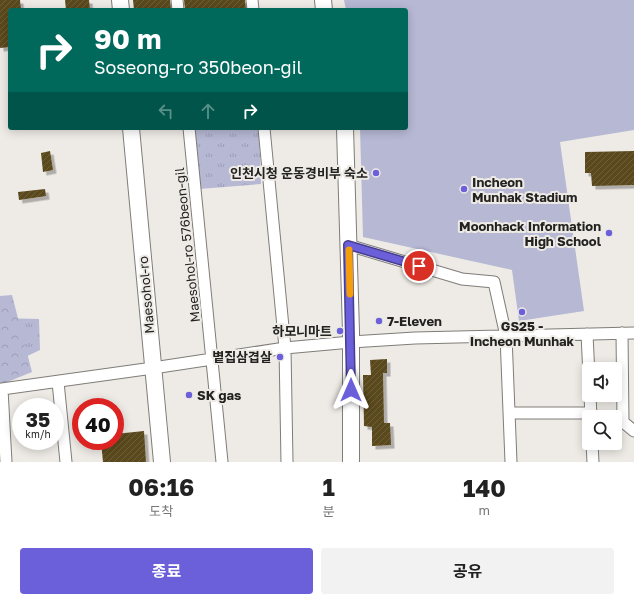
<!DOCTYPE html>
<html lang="ko">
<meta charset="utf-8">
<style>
:root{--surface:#fff;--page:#f2f2f2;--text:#222;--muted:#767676;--accent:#6c60da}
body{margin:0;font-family:"Golos Text","Noto Sans KR",sans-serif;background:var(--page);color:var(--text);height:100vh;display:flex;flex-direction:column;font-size:15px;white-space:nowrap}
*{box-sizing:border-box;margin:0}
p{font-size:13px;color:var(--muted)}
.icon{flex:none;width:22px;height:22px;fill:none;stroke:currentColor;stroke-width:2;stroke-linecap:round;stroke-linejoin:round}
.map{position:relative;height:462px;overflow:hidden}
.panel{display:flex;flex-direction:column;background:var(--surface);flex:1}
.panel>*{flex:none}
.hud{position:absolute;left:8px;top:8px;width:400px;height:122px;border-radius:4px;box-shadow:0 2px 10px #0003;background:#00695c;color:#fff;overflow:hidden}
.fabs{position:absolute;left:582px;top:362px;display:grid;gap:8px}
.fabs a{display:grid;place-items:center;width:40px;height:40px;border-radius:4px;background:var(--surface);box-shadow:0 2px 10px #0003;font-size:20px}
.speed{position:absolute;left:12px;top:398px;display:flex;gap:8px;font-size:20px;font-weight:700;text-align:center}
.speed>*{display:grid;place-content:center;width:52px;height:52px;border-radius:50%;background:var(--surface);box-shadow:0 2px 10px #0003;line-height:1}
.speed small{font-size:10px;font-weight:400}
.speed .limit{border:6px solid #d22;background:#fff;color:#111}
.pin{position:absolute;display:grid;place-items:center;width:34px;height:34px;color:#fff;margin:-17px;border:2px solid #fff;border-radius:50%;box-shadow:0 1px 4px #0007}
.me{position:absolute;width:44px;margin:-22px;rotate:0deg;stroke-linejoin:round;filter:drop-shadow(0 0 3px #0008)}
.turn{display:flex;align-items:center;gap:14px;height:84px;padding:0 20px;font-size:18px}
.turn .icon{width:52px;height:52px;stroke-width:2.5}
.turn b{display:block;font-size:28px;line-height:34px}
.lanes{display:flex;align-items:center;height:38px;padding:0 20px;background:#0003;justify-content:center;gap:20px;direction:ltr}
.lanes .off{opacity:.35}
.eta{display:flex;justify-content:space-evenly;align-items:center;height:68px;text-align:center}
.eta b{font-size:24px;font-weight:700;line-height:28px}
.cta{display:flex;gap:8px;margin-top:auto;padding:8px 20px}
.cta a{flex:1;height:46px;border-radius:4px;background:var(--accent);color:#fff;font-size:16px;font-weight:700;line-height:46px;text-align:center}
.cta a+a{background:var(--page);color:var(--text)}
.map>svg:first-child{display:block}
</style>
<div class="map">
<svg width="634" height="462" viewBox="0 0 634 462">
<defs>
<pattern id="grass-tufts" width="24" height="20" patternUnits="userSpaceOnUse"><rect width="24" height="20" fill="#b6b8d4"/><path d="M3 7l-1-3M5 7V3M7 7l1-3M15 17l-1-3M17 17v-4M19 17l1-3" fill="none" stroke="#9c9eb6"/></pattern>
<pattern id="forest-crowns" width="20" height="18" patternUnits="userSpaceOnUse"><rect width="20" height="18" fill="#b6b8d4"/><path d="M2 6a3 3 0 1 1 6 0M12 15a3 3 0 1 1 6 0" fill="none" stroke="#9c9eb6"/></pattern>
<pattern id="building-hatch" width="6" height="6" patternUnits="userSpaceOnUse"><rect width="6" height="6" fill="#5a481b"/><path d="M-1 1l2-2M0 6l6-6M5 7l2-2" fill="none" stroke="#6e5f3b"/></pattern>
<filter id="shadow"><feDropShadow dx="3.5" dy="3.5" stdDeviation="0" flood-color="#0004"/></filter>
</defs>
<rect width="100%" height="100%" fill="#eeebe6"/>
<path fill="url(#grass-tufts)" d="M 194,128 L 259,128 L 261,184 L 199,189 Z
M 0,318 L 39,319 L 40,350 L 0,369 Z"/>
<path fill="url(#forest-crowns)" d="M 12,295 L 32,372 L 0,385 L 0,296 Z"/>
<path fill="#b6b8d4" d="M 344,0 L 634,0 L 634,130 L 560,142 L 584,311 L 519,321 L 512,270 L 363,237 L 360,128 L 406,128 L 406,10 L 346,10 Z"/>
<path fill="url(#building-hatch)" filter="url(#shadow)" d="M 0,0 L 20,0 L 21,10 L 10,10 L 10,47 L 0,48 Z
M 65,0 L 89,0 L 90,10 L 66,10 Z
M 133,0 L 170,0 L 171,10 L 134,10 Z
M 184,0 L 245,0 L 246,10 L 185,10 Z
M 50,151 L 53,170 L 43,172 L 41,153 Z
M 634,151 L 634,185 L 592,186 L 591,173 L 585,173 L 585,152 Z
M 45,189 L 46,196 L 19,200 L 18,192 Z
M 387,359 L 387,373 L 383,373 L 384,423 L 390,423 L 391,445 L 372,446 L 372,427 L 364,426 L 363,375 L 371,375 L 370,360 Z
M 144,431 L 146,462 L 103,462 L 101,441 L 115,441 L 115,434 Z"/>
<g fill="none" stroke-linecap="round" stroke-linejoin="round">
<g stroke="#7f7d78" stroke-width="13">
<path id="street" d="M 177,0 L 178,10
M 252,0 L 253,10
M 189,128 L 222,462
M 264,128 L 285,348 L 287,462
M 348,245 L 462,279 L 494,282 L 506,336 L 511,462
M 622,333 L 623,422
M 587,334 L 589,376
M 58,382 L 66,462
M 590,395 L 591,417
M 509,413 L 591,413
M 616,422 L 623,422 L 634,431
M 592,443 L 593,462
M 6,462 L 2,389 L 153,368 L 285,348 L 351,342 L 415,338 L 634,333"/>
</g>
<g stroke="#7f7d78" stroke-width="18">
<path id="secondary" d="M 120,0 L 121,10
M 323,0 L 324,10
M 131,128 L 162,462
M 345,128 L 351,332 L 351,462"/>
</g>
<use href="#street" stroke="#fff" stroke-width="11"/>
<use href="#secondary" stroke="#fff" stroke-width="16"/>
</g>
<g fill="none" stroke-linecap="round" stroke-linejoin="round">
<g stroke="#463e8e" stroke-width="10">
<path id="route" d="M 351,390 L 348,245 L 419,266"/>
</g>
<use href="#route" stroke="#6c60da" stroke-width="7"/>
<path stroke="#f59e0b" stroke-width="7" d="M 349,250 L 350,294"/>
</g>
<g fill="#6c60da" stroke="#eeebe6" stroke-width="1.5">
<circle cx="376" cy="173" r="4"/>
<circle cx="464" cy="189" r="4"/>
<circle cx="609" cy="233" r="4"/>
<circle cx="522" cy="312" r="4"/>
<circle cx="379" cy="321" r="4"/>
<circle cx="340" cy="331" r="4"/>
<circle cx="280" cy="357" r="4"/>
<circle cx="189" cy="395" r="4"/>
</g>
<g text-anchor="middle" stroke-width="4" stroke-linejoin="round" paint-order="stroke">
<g font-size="13" font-weight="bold" fill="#232220" stroke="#eeebe6" text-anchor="end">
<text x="368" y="178">인천시청 운동경비부 숙소</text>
<text x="472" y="187" text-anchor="start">Incheon<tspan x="472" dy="15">Munhak Stadium</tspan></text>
<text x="601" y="231">Moonhack Information<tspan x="601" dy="15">High School</tspan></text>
<text x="387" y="326" text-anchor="start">7-Eleven</text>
<text x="522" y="331" text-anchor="middle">GS25 -<tspan x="522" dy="15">Incheon Munhak</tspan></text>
<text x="332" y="336">하모니마트</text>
<text x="272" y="362">볕집삼겹살</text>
<text x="197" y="400" text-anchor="start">SK gas</text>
</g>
<g font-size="13" fill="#232220" stroke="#eeebe6">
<text transform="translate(187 245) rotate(-96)" y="5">Maesohol-ro 576beon-gil</text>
<text transform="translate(146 295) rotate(-95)" y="5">Maesohol-ro</text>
</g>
</g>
</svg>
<div class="fabs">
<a><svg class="icon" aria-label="sound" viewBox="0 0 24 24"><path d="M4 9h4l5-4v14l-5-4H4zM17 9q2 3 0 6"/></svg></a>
<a><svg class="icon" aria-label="search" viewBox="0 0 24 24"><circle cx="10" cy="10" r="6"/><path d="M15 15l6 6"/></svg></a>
</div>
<div class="speed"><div>35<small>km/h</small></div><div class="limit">40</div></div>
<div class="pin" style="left:419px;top:266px;background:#d93025"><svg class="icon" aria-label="arrive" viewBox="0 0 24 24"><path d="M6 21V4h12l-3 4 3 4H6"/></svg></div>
<svg class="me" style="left:351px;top:390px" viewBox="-20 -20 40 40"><path d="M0-17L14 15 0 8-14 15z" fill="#6c60da" stroke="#fff" stroke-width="4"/></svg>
<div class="hud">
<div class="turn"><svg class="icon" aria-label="right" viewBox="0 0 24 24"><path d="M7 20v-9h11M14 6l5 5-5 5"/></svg><div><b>90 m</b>Soseong-ro 350beon-gil</div></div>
<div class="lanes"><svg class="icon off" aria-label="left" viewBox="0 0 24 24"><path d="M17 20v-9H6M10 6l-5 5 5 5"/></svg><svg class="icon off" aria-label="ahead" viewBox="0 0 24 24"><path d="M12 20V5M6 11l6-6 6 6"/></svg><svg class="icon" aria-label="right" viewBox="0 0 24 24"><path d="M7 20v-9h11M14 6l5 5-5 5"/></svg></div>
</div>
</div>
<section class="panel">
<div class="eta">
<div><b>06:16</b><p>도착</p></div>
<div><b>1</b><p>분</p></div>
<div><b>140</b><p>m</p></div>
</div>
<div class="cta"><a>종료</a><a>공유</a></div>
</section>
